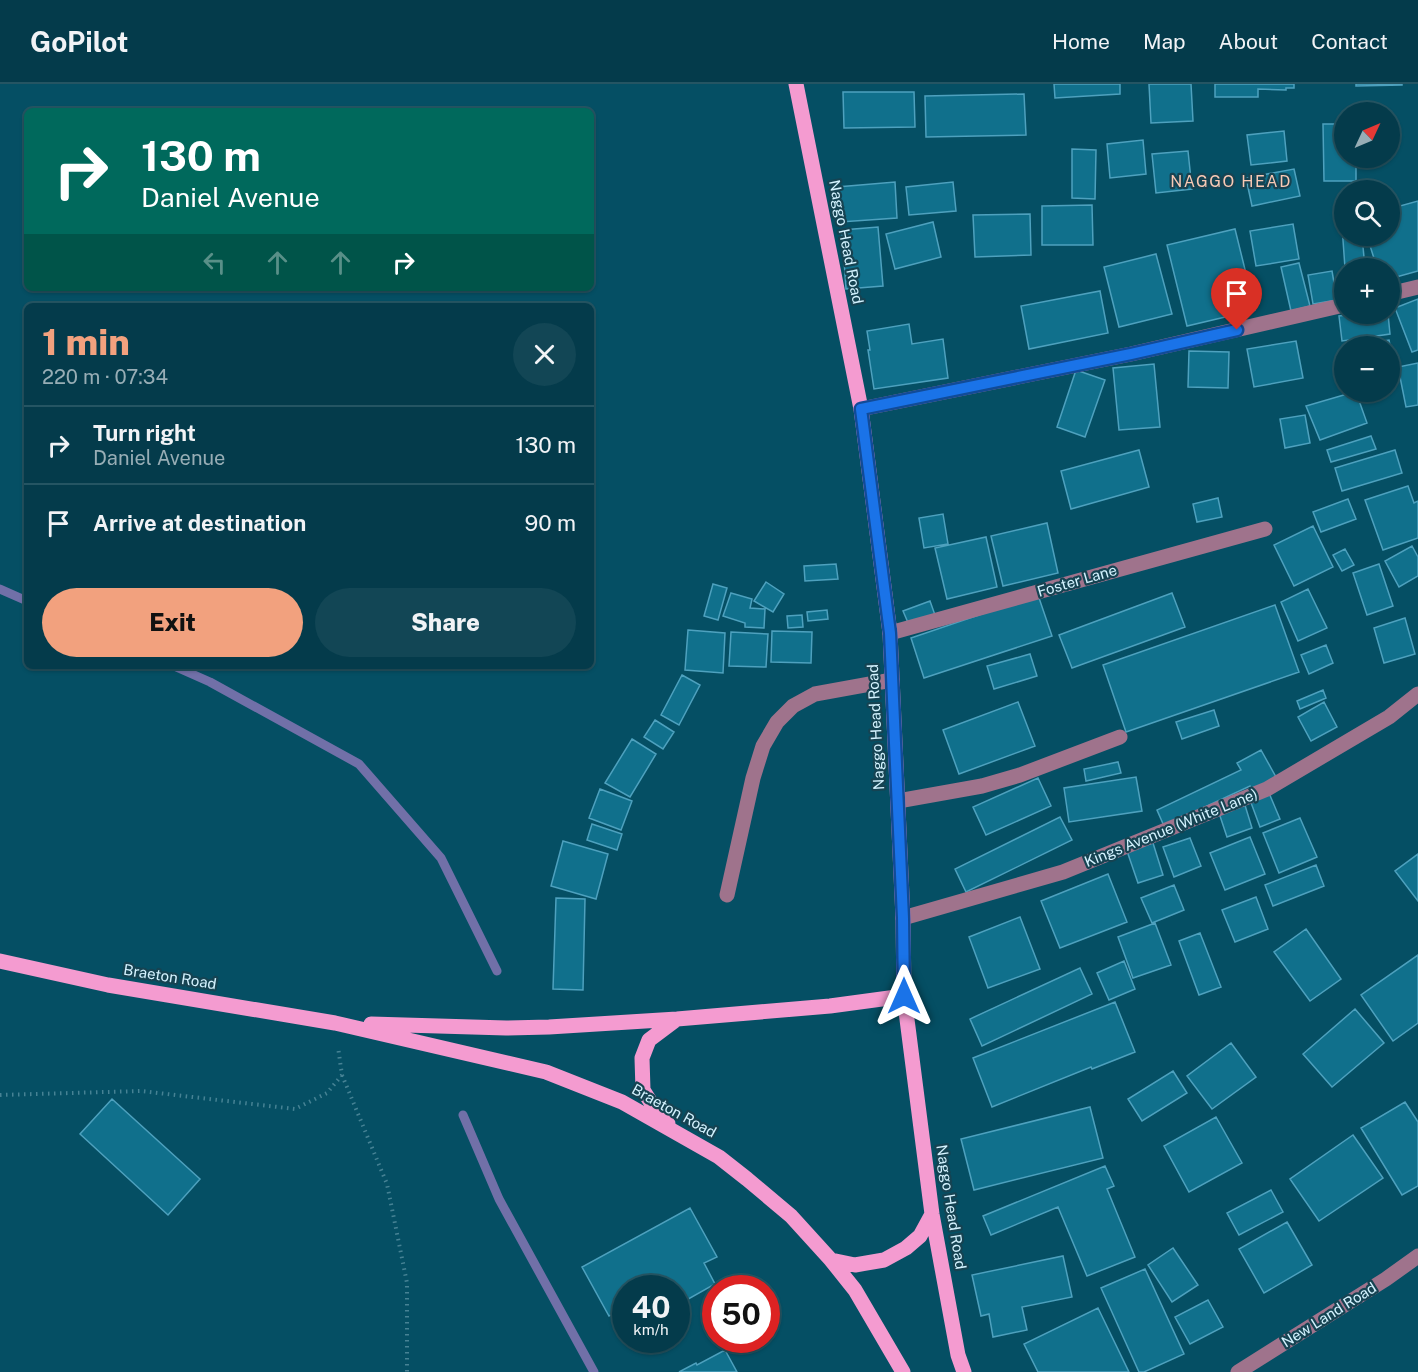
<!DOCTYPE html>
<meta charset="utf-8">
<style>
:root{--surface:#043b4b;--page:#124655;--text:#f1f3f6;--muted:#97adb5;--line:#255563;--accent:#f2a17e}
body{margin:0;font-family:"Public Sans",sans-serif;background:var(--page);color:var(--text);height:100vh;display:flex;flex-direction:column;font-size:22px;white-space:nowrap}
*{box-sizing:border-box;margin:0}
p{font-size:20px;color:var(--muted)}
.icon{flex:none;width:33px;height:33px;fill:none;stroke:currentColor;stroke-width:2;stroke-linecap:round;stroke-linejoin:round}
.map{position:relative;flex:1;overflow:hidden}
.details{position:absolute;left:24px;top:219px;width:570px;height:366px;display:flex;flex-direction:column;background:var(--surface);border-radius:9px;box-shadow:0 2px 4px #0004,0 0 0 2px var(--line)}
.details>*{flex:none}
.guide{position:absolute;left:24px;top:24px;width:570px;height:183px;border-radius:9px;box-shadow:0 2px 4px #0004,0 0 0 2px var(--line);background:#00695c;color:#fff;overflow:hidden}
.needle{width:39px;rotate:46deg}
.buttons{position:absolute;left:1334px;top:18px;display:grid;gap:12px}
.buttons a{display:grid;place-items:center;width:66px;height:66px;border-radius:50%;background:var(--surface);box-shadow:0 2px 4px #0004,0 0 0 2px var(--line);font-size:30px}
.speed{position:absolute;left:612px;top:1191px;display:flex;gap:12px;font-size:30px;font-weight:700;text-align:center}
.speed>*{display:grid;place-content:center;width:78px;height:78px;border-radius:50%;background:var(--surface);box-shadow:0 2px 4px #0004,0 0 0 2px var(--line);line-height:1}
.speed small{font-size:15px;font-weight:400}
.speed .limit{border:9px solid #d22;background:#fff;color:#111}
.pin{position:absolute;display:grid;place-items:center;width:51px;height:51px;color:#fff;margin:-62px -26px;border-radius:50% 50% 50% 0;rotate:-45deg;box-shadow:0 0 6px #0007}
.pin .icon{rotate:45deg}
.me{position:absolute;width:66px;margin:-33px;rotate:0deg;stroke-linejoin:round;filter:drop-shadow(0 0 4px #0008)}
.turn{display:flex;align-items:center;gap:21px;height:126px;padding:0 18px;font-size:27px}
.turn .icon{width:78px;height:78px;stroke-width:2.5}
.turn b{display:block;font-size:42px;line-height:51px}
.lanes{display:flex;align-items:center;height:57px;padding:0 18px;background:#0003;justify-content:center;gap:30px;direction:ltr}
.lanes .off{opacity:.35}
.round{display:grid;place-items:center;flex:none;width:63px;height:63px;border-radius:32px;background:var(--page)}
.overview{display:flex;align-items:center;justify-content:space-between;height:102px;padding:0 18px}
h1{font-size:36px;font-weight:800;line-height:45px;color:var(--accent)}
.action{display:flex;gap:12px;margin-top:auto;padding:12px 18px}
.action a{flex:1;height:69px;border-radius:36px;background:var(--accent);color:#111;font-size:24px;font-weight:800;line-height:69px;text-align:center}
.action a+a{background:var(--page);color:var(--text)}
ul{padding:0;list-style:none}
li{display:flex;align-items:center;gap:18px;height:78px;padding:0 18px;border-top:2px solid var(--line)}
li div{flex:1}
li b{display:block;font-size:22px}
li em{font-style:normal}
header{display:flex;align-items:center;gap:36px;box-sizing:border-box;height:84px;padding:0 30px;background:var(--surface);border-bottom:2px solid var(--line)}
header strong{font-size:28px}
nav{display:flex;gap:33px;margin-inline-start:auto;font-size:21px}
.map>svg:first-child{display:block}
</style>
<header>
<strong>GoPilot</strong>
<nav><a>Home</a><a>Map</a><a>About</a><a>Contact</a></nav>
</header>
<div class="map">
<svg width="1418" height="1288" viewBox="0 0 1418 1288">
<rect width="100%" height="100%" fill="#054f64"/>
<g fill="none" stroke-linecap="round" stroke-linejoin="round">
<path stroke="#7170a8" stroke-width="9" d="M 0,505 L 27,517
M 174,582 L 210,598 L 359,680 L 441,774 L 497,887
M 463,1031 L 499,1115 L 594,1288"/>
</g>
<path fill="#10708c" stroke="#4ea1be" stroke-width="1.5" d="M 1054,0 L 1120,0 L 1120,10 L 1055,14 Z
M 1149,0 L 1191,0 L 1193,37 L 1151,39 Z
M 1215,0 L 1294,0 L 1294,4 L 1286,4 L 1286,6 L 1258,5 L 1258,13 L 1215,13 Z
M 1356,0 L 1402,0 L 1402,1 L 1356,2 Z
M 843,8 L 914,8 L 915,43 L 844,44 Z
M 1024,10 L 1026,51 L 926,53 L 925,12 Z
M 1323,40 L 1344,40 L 1344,74 L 1356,74 L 1356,97 L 1324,97 Z
M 1284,47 L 1287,77 L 1251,81 L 1247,51 Z
M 1143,56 L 1146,90 L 1110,94 L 1107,60 Z
M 1072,65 L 1096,66 L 1095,115 L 1072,114 Z
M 1188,67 L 1192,105 L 1156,109 L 1152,70 Z
M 1294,85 L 1300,112 L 1252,122 L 1246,94 Z
M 895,98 L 897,134 L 840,138 L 837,103 Z
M 953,98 L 956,127 L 909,131 L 906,103 Z
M 1418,117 L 1418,187 L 1389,195 L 1389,184 L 1377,184 L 1367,152 L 1389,152 L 1389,125 Z
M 1092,121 L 1093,161 L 1042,161 L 1042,122 Z
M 1030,130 L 1031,171 L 975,173 L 973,131 Z
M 933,138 L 941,173 L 895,185 L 886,150 Z
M 1293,140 L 1299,175 L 1256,182 L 1250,147 Z
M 1342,142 L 1344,142 L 1344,152 L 1362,152 L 1365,184 L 1345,184 Z
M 878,143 L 883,202 L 846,205 L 842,146 Z
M 1235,145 L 1255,226 L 1187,242 L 1167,161 Z
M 1156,170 L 1172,230 L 1119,243 L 1104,183 Z
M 1299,179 L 1310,222 L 1291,227 L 1281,183 Z
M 1332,187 L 1337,216 L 1313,220 L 1308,191 Z
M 1100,207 L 1108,249 L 1029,265 L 1021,222 Z
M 1418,215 L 1418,266 L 1412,268 L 1395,224 Z
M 1355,230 L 1388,230 L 1390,250 L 1342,257 L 1339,232 Z
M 909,240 L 912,260 L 943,255 L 948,294 L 874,305 L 868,266 L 870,266 L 867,247 Z
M 1389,256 L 1393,277 L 1389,278 L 1389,262 L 1350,262 Z
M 1296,257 L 1303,294 L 1254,303 L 1247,265 Z
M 1189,267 L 1229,268 L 1228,304 L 1188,303 Z
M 1418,279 L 1418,321 L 1406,323 L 1398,283 Z
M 1154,280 L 1160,343 L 1119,346 L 1113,284 Z
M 1076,286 L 1105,296 L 1085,353 L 1057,343 Z
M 1354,308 L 1356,308 L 1367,339 L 1320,356 L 1306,322 Z
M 1305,331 L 1310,359 L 1285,364 L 1280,335 Z
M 1371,352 L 1376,365 L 1331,378 L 1327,366 Z
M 1139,366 L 1149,403 L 1071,425 L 1061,387 Z
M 1395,366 L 1402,389 L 1342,407 L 1335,384 Z
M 1408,402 L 1414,419 L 1418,417 L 1418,454 L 1383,466 L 1365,416 Z
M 1218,414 L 1222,433 L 1197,438 L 1193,420 Z
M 1348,415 L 1356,435 L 1321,448 L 1313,428 Z
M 943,430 L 948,460 L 924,464 L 919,434 Z
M 1047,439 L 1058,489 L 1003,502 L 991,452 Z
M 1313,442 L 1333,483 L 1294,502 L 1274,461 Z
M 986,453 L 997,503 L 947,515 L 935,464 Z
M 1412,462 L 1418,473 L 1418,492 L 1399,503 L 1385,477 Z
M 1345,465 L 1354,481 L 1342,487 L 1333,471 Z
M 836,480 L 838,495 L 805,497 L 804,482 Z
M 1379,480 L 1393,522 L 1367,531 L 1353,489 Z
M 766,498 L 784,510 L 773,528 L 754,517 Z
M 713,500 L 727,504 L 718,536 L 704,532 Z
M 1308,505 L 1327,544 L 1298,557 L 1281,518 Z
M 731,509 L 752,515 L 750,524 L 765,525 L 764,544 L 745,543 L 745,539 L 723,532 Z
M 1172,509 L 1185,543 L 1072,584 L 1059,551 Z
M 1038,511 L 1052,552 L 924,594 L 911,554 Z
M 930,517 L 935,531 L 909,541 L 903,527 Z
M 1275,521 L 1299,588 L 1126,648 L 1103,581 Z
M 827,526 L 828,535 L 808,537 L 807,528 Z
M 802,531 L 803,543 L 788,544 L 787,532 Z
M 1405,534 L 1415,570 L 1384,579 L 1374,544 Z
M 688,546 L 725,549 L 723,589 L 685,586 Z
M 772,547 L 812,548 L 811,579 L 771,578 Z
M 731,548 L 768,550 L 766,583 L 729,582 Z
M 1326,561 L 1333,579 L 1309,590 L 1301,571 Z
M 1030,570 L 1037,592 L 994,605 L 987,582 Z
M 682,591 L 700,601 L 679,641 L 661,631 Z
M 1323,606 L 1326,614 L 1300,625 L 1297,617 Z
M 1018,618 L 1035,662 L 959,690 L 943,646 Z
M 1324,618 L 1337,643 L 1311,657 L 1298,633 Z
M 1214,626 L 1219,642 L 1182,655 L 1176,638 Z
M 655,636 L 674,648 L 663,665 L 644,653 Z
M 632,655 L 656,670 L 630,713 L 605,699 Z
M 1261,666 L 1276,693 L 1252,707 L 1250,702 L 1164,742 L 1157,726 L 1241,686 L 1237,679 Z
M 1118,678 L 1121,689 L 1086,697 L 1084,685 Z
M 1136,693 L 1142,727 L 1069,738 L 1064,704 Z
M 1038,694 L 1051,722 L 986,751 L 973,723 Z
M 600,705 L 632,717 L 621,746 L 589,734 Z
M 1269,709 L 1280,735 L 1260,743 L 1250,716 Z
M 1244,718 L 1252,744 L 1227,753 L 1218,726 Z
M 1060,733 L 1072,756 L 966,808 L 955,785 Z
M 1300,734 L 1317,773 L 1279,789 L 1263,749 Z
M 592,740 L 622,750 L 617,766 L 587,756 Z
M 1250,753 L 1265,790 L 1225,806 L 1210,769 Z
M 1190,754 L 1201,782 L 1174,793 L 1163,763 Z
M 563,757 L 608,770 L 596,815 L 551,802 Z
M 1153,759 L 1163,791 L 1138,799 L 1127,767 Z
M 1418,770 L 1418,817 L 1395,787 Z
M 1316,781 L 1324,802 L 1273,822 L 1265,801 Z
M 1108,790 L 1127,838 L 1060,864 L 1041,817 Z
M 1174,801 L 1184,826 L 1152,839 L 1141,814 Z
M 1256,813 L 1268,845 L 1235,858 L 1222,826 Z
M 556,814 L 585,815 L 583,906 L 553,905 Z
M 1020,833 L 1040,885 L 988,904 L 969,853 Z
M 1155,839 L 1171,881 L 1133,894 L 1118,853 Z
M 1306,845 L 1341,895 L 1310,917 L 1274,868 Z
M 1200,849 L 1221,903 L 1199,911 L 1179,857 Z
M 1418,871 L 1418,939 L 1393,957 L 1361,911 Z
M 1124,877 L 1135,905 L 1109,916 L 1097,889 Z
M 1080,884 L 1092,910 L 982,962 L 970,935 Z
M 1115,918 L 1135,968 L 1092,985 L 1091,983 L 992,1023 L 973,974 Z
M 1355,925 L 1384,959 L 1332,1003 L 1303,970 Z
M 1231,959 L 1256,993 L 1212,1025 L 1187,992 Z
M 1173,987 L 1187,1009 L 1142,1037 L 1128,1015 Z
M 112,1015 L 200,1095 L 168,1131 L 80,1050 Z
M 1405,1018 L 1418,1038 L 1418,1102 L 1402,1111 L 1361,1044 Z
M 1090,1023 L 1103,1074 L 974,1106 L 961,1055 Z
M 1216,1033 L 1242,1079 L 1189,1108 L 1164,1062 Z
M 1353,1051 L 1383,1094 L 1319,1137 L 1290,1095 Z
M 1105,1082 L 1114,1102 L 1107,1105 L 1135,1173 L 1087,1192 L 1058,1123 L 991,1151 L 983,1132 Z
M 1271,1106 L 1283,1128 L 1239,1151 L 1227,1129 Z
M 690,1124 L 717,1173 L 704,1179 L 715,1200 L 676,1222 L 676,1204 L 626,1204 L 626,1223 L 609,1232 L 582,1183 Z
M 1287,1138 L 1312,1181 L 1264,1209 L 1239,1165 Z
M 1173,1164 L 1198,1201 L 1172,1218 L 1148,1181 Z
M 1063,1172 L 1072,1213 L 1022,1223 L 1027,1246 L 993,1253 L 989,1230 L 981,1232 L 972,1191 Z
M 1145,1185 L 1184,1270 L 1144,1288 L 1139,1288 L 1101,1204 Z
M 1208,1216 L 1223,1243 L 1190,1260 L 1175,1233 Z
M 1098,1224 L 1129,1288 L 1038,1288 L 1024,1260 Z
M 725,1266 L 737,1288 L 679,1288 L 696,1279 L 697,1281 Z"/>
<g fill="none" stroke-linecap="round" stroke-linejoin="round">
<path stroke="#468294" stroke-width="4" stroke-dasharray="1.5 4.5" stroke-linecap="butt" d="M 342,991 L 387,1100 L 407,1199 L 407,1288
M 0,1011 L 141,1007 L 295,1025 L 327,1009 L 342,991 L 338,963"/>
<path stroke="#9f738c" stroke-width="15" d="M 1389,210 L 1418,203
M 861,325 L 1131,270 L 1344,221
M 890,549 L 1265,445
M 898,717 L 982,702 L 1020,691 L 1120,653
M 727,811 L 753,694 L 763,662 L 777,638 L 793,622 L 815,610 L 892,596
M 903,834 L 1063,788 L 1267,705 L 1389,633 L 1418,610
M 1238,1288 L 1386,1195 L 1418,1172"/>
<path stroke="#f49bd0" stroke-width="15" d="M 796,0 L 861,325 L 890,549 L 903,834 L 904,912 L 932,1130 L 958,1271 L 964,1288
M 0,877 L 108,901 L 335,939 L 546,988 L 622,1018 L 719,1073 L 747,1095 L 791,1132 L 831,1176 L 855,1206 L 903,1288
M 371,940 L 506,944 L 549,943 L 677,935 L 830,922 L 904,912
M 668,1040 L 660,1033 L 643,1006 L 642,974 L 649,956 L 677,935
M 831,1176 L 855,1181 L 884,1176 L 906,1164 L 920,1152 L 932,1130"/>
</g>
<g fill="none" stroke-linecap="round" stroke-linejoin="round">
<g stroke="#114b97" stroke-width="15">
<path id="route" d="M 904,912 L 903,834 L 890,549 L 861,325 L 1131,270 L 1237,246"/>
</g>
<use href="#route" stroke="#1a73e8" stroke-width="10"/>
</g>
<g text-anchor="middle" stroke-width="4.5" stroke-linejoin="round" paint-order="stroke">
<g font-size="15" fill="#d4f3ff" stroke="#164352">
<text transform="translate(846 158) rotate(79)" y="5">Naggo Head Road</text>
<text transform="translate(1077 497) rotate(-16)" y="5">Foster Lane</text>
<text transform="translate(876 643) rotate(-93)" y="5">Naggo Head Road</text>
<text transform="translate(1171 744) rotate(-22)" y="5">Kings Avenue (White Lane)</text>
<text transform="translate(170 893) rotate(9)" y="5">Braeton Road</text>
<text transform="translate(674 1027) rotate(29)" y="5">Braeton Road</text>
<text transform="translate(951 1123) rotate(81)" y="5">Naggo Head Road</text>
<text transform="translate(1329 1231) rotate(-32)" y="5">New Land Road</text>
</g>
<g font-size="16" letter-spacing="1.5" fill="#f9cab6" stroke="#164352">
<text x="1231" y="103">NAGGO HEAD</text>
</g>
</g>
</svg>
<div class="buttons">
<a><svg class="needle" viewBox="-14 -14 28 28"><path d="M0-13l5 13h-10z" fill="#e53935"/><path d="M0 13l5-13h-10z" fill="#97adb5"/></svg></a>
<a><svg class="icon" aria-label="search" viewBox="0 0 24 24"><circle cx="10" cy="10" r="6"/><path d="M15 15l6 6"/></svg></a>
<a>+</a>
<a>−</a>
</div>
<div class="speed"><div>40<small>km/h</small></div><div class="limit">50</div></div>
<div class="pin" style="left:1237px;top:246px;background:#d93025"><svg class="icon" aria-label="arrive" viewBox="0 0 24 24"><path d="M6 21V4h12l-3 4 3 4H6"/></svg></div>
<svg class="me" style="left:904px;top:912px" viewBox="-20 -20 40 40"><path d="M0-17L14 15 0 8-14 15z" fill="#1a73e8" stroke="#fff" stroke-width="4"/></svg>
<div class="guide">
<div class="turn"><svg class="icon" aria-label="right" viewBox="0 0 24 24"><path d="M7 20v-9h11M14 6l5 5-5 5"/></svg><div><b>130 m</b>Daniel Avenue</div></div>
<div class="lanes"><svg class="icon off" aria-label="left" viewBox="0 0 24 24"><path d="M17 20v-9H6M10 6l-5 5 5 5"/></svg><svg class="icon off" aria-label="ahead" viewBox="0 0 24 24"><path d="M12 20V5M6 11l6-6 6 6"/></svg><svg class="icon off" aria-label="ahead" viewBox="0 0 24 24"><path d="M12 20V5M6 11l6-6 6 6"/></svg><svg class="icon" aria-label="right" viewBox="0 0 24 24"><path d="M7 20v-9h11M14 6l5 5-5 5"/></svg></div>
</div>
<section class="details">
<div class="overview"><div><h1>1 min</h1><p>220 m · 07:34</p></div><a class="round"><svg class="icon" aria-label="close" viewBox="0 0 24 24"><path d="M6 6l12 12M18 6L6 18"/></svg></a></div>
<ul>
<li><svg class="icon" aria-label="right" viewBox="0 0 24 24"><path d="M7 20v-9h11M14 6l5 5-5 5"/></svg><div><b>Turn right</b><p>Daniel Avenue</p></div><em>130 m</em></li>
<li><svg class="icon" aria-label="arrive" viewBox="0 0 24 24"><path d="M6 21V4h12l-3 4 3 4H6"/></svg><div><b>Arrive at destination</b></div><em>90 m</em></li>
</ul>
<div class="action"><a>Exit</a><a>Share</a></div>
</section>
</div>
